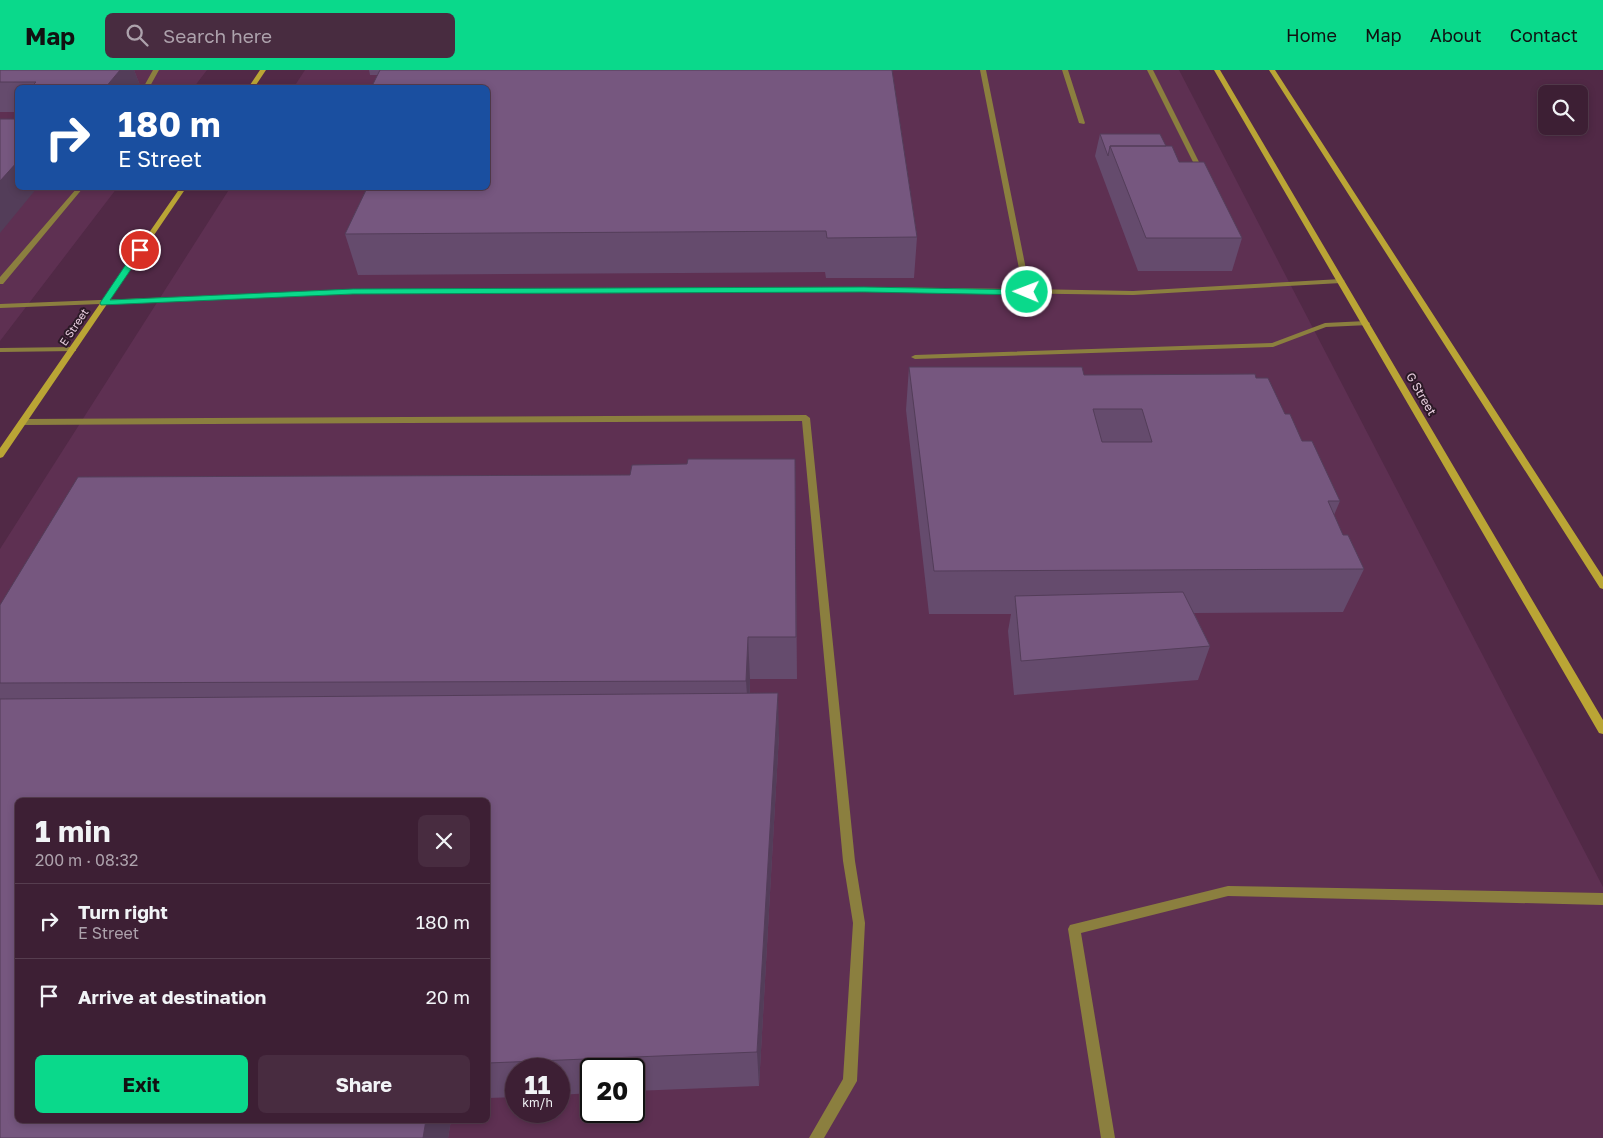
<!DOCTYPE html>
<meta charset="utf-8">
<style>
:root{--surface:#3d1f34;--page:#482c40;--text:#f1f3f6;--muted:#ada2ac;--line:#563d4f;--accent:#0ad98b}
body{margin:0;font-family:"Golos Text",sans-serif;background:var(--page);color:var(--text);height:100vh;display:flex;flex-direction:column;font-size:19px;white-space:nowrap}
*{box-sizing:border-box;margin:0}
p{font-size:16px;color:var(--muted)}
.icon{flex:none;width:28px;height:28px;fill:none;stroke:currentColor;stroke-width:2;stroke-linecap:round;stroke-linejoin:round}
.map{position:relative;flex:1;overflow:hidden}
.details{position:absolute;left:15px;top:728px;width:475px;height:325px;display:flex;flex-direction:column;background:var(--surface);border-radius:8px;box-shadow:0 2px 8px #0003,0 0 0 1px var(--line)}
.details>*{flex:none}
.banner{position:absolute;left:15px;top:15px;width:475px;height:105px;border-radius:8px;box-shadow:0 2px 8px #0003,0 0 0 1px var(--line);background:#1a4fa0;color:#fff;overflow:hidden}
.controls{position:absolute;left:1538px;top:15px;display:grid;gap:10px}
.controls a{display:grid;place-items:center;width:50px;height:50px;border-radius:8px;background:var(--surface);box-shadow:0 2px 8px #0003,0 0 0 1px var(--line);font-size:25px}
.speed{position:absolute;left:505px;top:988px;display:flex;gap:10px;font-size:25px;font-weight:700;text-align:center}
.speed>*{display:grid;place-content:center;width:65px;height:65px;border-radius:50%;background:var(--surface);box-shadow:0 2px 8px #0003,0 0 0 1px var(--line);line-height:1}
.speed small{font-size:12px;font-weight:400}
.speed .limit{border:2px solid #111;border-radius:8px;background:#fff;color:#111}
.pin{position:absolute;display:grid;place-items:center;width:42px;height:42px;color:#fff;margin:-21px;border:2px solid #fff;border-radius:50%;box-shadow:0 1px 5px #0007}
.me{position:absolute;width:55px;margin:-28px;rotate:271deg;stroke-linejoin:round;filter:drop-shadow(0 0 4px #0008)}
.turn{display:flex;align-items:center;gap:18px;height:105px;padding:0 20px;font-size:22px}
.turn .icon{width:65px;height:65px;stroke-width:2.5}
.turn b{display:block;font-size:35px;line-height:42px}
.round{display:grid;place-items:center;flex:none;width:52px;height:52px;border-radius:8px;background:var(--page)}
.overview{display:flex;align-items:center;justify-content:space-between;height:85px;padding:0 20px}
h1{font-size:30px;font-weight:700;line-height:38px}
.action{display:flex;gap:10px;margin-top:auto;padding:10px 20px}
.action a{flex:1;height:58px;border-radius:8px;background:var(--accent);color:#111;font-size:20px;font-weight:700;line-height:58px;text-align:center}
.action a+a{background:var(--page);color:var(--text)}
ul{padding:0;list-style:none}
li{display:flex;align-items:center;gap:15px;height:75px;padding:0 20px;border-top:1px solid var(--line)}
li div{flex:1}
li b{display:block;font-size:19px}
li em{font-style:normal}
header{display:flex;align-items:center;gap:30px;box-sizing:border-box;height:70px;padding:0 25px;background:var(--accent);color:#111}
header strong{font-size:24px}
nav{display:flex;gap:28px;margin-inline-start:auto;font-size:18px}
.search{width:350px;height:45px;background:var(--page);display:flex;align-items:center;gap:12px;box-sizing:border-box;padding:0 18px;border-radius:8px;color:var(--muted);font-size:19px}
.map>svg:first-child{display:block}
</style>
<header>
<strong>Map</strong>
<div class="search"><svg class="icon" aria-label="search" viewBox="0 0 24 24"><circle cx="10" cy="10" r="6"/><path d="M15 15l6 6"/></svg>Search here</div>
<nav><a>Home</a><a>Map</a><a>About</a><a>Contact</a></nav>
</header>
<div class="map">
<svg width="1603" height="1068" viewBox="0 0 1603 1068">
<rect width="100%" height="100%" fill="#512946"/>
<path fill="#5e3052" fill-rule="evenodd" d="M 0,0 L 207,0 L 194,17 L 18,18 L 18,118 L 117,118 L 0,271 Z
M 305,0 L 1179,0 L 1603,817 L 1603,1068 L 0,1068 L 0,479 L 230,118 L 488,118 L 488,18 L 294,17 ZM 18,730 L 488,730 L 488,1050 L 18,1050 ZM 516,999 L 559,999 L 559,1041 L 516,1041 ZM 591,999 L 634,999 L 634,1041 L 591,1041 Z"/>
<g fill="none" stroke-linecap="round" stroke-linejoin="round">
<path fill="#8b7f3f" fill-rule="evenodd" d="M 153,0 L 159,0 L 149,18 L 143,18 Z
M 980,0 L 986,0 L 1030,219 L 1133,221 L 1341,209 L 1345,211 L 1341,213 L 1133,225 L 864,221 L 353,224 L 0,238 L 0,234 L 353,220 L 864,217 L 1023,219 Z
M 1062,0 L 1068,0 L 1085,53 L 1084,54 L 1079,53 Z
M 1147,0 L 1153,0 L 1205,104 L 1204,105 L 1199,104 Z
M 77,118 L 83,118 L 3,214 L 0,214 L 0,207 Z
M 1366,251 L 1370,253 L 1369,255 L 1326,257 L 1273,277 L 915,289 L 911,287 L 915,285 L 1272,273 L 1325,253 Z
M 73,277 L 76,277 L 76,281 L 0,282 L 0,278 Z
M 806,345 L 810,348 L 855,791 L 865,853 L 857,1011 L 824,1068 L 809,1068 L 843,1009 L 853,853 L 843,791 L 802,351 L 23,355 L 19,352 L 23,349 Z
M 1228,816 L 1603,823 L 1603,835 L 1228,826 L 1081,863 L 1115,1068 L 1101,1068 L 1068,859 L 1070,855 Z"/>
<path fill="#baa535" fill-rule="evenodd" d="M 260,0 L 266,0 L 254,18 L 248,18 Z
M 1214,0 L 1220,0 L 1603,650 L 1603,664 L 1599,663 Z
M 1269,0 L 1275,0 L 1603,507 L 1603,519 L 1600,518 Z
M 180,118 L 186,118 L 3,387 L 0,388 L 0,378 Z"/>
</g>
<path fill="#654b6d" d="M 0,0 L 134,0 L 141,18 L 18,18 L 18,42 L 0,42 Z
M 369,0 L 892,0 L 917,167 L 914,208 L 826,208 L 825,202 L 358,205 L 345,164 L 367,118 L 351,118 L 488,118 L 378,5 L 370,5 Z
M 1100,64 L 1166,76 L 1242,168 L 1232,201 L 1138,201 L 1095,86 Z
M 909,297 L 1084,305 L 1256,308 L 1302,371 L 1340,431 L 1334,445 L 1343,465 L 1364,499 L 1343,542 L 1194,543 L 1210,576 L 1198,610 L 1014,625 L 1008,561 L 1011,544 L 929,544 L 906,340 Z
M 795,389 L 797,609 L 750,609 L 750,623 L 779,665 L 759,1016 L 634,1021 L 634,999 L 591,999 L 591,1023 L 559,1025 L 559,999 L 516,999 L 516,1027 L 488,1028 L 488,730 L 18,1050 L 451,1050 L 448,1068 L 0,1068 L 0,535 L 630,405 L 687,394 Z"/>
<path fill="#533d59" d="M 120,0 L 134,0 L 141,18 L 105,18 Z
M 18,91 L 18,118 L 37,118 L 0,163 L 0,111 Z
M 748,567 L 750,609 L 749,653 L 746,611 Z
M 778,623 L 779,665 L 759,1016 L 757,982 Z
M 426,1050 L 451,1050 L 448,1068 L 423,1068 Z"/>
<path fill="#76577f" stroke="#533d59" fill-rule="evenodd" d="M 0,0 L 120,0 L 105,18 L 30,18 L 36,12 L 0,12 Z
M 380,0 L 892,0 L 917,167 L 827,168 L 826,161 L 345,164 L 367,118 L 488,118 L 488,18 L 371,18 Z
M 0,49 L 18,49 L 18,91 L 0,111 Z
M 1100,64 L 1160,64 L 1166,76 L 1110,76 L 1108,86 Z
M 1110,76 L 1172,76 L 1179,92 L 1204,92 L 1242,168 L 1146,168 Z
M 909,297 L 1082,297 L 1084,305 L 1255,304 L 1256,308 L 1268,308 L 1285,344 L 1290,344 L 1302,371 L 1312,371 L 1340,431 L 1328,431 L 1343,465 L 1348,465 L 1364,499 L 934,501 ZM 1093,339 L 1142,339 L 1152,372 L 1102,372 Z
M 688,389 L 795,389 L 796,567 L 748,567 L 746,611 L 0,613 L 0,535 L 78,407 L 630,405 L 632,395 L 687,394 Z
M 1183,522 L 1210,576 L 1021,591 L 1015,526 Z
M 778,623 L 757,982 L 488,993 L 488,730 L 18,730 L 18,1050 L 426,1050 L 423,1068 L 0,1068 L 0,629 Z"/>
<path fill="#0ad98b" stroke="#068d5a" d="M 137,178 L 144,180 L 110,230 L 353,219 L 864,217 L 1027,220 L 1032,222 L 1027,225 L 864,222 L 353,224 L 101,235 L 100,233 Z"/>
<g text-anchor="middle" stroke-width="4" stroke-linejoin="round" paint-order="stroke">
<g font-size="11" fill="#e7cdde" stroke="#2b1926">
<text transform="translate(74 257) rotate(-56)" y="4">E Street</text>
</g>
<g font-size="12" fill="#e7cdde" stroke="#2b1926">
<text transform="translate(1421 324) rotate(60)" y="4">G Street</text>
</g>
</g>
</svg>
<div class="controls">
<a><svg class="icon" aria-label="search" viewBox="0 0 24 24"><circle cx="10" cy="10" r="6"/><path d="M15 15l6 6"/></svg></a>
</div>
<div class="speed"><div>11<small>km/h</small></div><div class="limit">20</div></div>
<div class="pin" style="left:140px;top:180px;background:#d93025"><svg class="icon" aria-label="arrive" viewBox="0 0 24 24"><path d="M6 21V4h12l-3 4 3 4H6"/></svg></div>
<svg class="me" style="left:1027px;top:222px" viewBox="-20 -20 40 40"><circle r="17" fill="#0ad98b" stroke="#fff" stroke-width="3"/><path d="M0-11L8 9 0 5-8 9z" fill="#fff"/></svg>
<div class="banner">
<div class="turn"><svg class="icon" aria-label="right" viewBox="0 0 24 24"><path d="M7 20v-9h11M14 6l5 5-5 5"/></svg><div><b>180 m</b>E Street</div></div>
</div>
<section class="details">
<div class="overview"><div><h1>1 min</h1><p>200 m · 08:32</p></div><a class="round"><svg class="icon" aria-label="close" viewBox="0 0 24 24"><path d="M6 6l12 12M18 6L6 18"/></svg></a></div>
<ul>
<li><svg class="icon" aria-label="right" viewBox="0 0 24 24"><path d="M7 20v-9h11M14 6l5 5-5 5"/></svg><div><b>Turn right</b><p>E Street</p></div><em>180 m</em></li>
<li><svg class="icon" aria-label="arrive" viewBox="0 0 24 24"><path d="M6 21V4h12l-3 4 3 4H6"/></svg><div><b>Arrive at destination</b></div><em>20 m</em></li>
</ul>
<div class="action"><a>Exit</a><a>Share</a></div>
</section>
</div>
